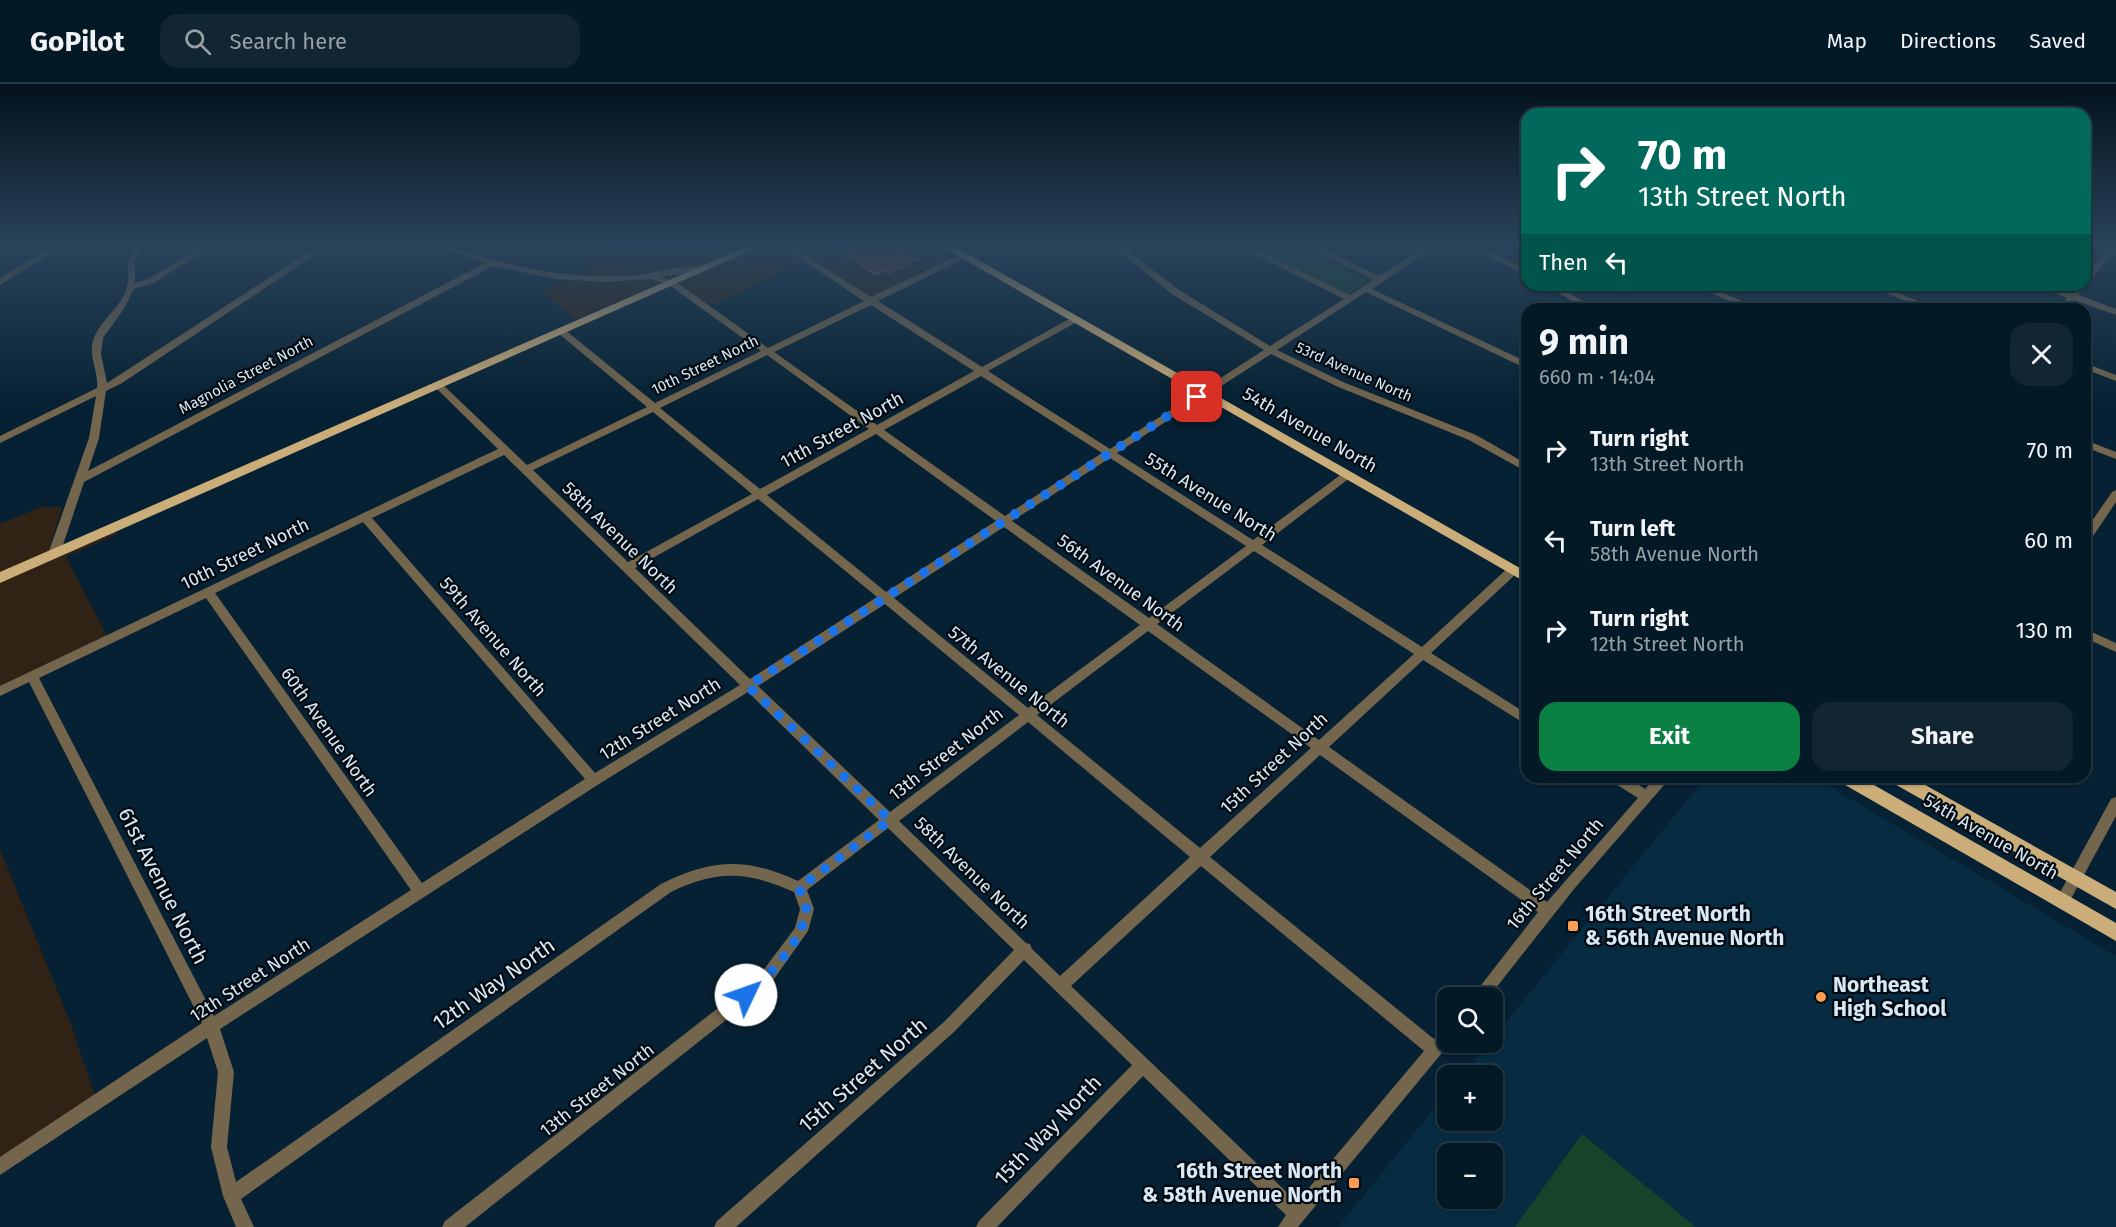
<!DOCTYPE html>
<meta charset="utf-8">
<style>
:root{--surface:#041926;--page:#122632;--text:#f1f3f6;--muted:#97a0a7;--line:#253843;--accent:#0b8043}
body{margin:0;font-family:"Fira Sans",sans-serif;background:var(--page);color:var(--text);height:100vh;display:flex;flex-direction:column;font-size:22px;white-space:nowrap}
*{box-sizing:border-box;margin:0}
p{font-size:20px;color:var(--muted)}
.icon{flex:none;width:33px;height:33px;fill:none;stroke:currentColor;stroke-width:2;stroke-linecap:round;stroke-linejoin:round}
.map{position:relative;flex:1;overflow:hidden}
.panel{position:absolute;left:1521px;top:219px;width:570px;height:480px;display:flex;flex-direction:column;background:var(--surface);border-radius:18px;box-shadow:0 2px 4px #0004,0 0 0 2px var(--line)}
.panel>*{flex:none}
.hud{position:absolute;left:1521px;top:24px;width:570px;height:183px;border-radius:18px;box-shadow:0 2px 4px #0004,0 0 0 2px var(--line);background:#00695c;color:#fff;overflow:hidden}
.buttons{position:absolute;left:1437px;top:903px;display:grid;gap:12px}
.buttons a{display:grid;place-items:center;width:66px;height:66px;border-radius:12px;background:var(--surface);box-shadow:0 2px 4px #0004,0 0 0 2px var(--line);font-size:30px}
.pin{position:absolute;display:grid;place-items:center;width:51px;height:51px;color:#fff;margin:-26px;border-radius:12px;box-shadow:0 3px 9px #0006}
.me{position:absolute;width:66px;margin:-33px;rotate:48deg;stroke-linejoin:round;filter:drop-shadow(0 0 4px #0008)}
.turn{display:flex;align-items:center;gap:21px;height:126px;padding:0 18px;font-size:27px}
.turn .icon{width:78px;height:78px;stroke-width:2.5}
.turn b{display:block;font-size:42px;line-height:51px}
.then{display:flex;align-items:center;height:57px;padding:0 18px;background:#0003;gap:12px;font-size:22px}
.round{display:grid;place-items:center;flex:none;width:63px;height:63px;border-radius:18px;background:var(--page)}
.head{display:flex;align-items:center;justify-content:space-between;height:102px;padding:0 18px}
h1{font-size:36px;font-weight:700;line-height:45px}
.button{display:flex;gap:12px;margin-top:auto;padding:12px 18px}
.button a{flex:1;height:69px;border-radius:18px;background:var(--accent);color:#fff;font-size:24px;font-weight:700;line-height:69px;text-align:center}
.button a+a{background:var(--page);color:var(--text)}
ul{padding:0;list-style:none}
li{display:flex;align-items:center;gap:18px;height:90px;padding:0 18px}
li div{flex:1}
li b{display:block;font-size:22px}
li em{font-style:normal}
header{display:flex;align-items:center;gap:36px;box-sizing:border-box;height:84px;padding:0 30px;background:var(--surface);border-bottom:2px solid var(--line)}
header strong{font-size:28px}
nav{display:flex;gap:33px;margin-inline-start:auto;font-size:21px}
.search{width:420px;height:54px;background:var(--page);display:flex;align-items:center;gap:15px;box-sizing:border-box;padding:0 21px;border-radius:18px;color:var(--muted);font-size:22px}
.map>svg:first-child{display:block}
</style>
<header>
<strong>GoPilot</strong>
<div class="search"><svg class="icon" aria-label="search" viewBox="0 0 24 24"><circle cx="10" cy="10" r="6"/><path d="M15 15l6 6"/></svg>Search here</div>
<nav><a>Map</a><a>Directions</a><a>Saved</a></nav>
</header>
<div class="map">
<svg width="2116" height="1143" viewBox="0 0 2116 1143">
<rect width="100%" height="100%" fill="#062133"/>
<path fill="#302316" d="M 607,162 L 750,162 L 703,183 L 691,183 L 654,191 L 607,194 L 581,191 Z
M 762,162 L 779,162 L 803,178 L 710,222 L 678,199 Z
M 792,162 L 938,162 L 954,170 L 872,214 Z
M 650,196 L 665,200 L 651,203 L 575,236 L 541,207 L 566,197 Z
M 41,423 L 62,423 L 48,470 L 0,490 L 0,440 Z
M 115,446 L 117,450 L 66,473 L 107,552 L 0,603 L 0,497 Z
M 0,765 L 70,938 L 95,1011 L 0,1075 Z"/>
<path fill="#072b41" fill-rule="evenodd" d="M 1706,693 L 1814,693 L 2116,872 L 2116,1143 L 1338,1143 L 1447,1009 L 1448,1036 L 1492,1036 L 1492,992 L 1462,991 L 1489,959 L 1492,958 L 1493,954 ZM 1448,1070 L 1492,1070 L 1492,1114 L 1448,1114 Z"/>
<path fill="#15442b" d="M 1248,162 L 1303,162 L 1370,197 L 1348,210 Z
M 1582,1050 L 1696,1143 L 1515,1143 Z"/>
<path fill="#773f1f" stroke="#886859" stroke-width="1.5" d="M 857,162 L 898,162 L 919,175 L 889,189 L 885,186 L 876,191 L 842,169 Z"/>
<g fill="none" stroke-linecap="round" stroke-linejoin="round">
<path fill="#74654d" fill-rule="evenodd" d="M 52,162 L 62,162 L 0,201 L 0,194 Z
M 134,162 L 142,163 L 135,176 L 135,199 L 148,195 L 202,162 L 212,162 L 154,199 L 134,205 L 123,226 L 103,254 L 101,270 L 107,299 L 318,162 L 328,162 L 122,299 L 106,307 L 99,354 L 88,387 L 485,179 L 435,162 L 448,162 C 508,182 566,195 629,192 C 654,191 680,179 706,184 L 707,186 C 702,189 670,191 660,193 L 675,197 L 768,264 L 864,217 L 781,162 L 791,162 L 871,213 L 960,170 L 966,170 L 966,174 L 878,217 L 982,283 L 1071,234 L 1077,234 L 1077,238 L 988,287 L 1110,365 L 1264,266 L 1172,210 L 1112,162 L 1122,162 L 1179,206 L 1270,262 L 1344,215 L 1238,162 L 1249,162 L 1350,211 L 1373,196 L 1306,162 L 1317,162 L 1379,192 L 1426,162 L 1436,162 L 1372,205 L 1527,278 L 1527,285 L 1366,208 L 1277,266 L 1343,298 L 1476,351 L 1527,380 L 1527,388 L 1469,356 L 1336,302 L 1271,270 L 1117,369 L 1253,456 L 1343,389 L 1351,389 L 1352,391 L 1351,393 L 1262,461 L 1422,563 L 1509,483 L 1517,483 L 1519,486 L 1517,489 L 1431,569 L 1527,630 L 1527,641 L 1423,576 L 1329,663 L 1547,818 L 1638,714 L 1611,697 L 1609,693 L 1627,693 L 1645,705 L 1656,693 L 1671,693 L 1574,805 L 1488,914 L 1471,914 L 1538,828 L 1320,671 L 1210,773 L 1434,955 L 1443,945 L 1448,943 L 1448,958 L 1451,958 L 1298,1143 L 1278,1143 L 1286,1131 L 1143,992 L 997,1143 L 976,1143 L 979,1137 L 1132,981 L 1024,876 L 955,947 L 736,1143 L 714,1143 L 717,1137 L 945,937 L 1014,866 L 888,744 L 807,806 L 814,825 L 808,847 L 769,902 L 465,1143 L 442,1143 L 445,1137 L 759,892 L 795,844 L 800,825 L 794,808 C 747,787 717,786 671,808 L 241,1115 L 254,1143 L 236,1143 L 223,1112 L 211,1063 L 218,988 L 207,954 L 0,1091 L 0,1073 L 202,939 L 29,598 L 0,612 L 0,602 L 498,365 L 435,303 L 435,299 L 441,299 L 527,381 L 647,323 L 558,249 L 558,245 L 564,245 L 655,319 L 761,267 L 669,201 L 650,195 L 605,198 L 556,195 L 493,182 L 84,398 L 60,470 L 54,474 L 48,470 L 89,354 L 96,312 L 0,359 L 0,352 L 97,304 C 99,287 87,270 94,254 C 101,235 122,223 127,203 C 131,185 123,183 134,162 ZM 871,221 L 974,287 L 877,341 L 774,268 ZM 767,271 L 869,345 L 760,405 L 660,324 ZM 981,292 L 1102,369 L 1005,432 L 884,346 ZM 653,328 L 752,410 L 628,478 L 533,386 ZM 876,350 L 996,437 L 886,508 L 767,411 ZM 504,371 L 740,601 L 595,689 L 372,434 ZM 1110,374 L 1246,462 L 1149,534 L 1012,437 ZM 758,415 L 877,513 L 750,595 L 635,484 ZM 363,438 L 585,695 L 422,799 L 215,509 ZM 1004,443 L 1140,541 L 1028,624 L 894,514 ZM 1254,467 L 1414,570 L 1319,656 L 1157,540 ZM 206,514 L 411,806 L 214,932 L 39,594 ZM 885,520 L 1019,631 L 890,728 L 758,602 ZM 1148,547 L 1311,664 L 1200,764 L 1037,631 ZM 748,608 L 879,736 L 798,797 C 746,773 712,775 661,800 L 236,1098 L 227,1063 L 234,988 L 220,945 L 599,700 ZM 1028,638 L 1190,773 L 1060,892 L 1032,865 L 1030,860 L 1026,859 L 899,737 ZM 1201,782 L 1424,967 L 1297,1118 L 1071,902 Z
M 1469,162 L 1480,162 L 1527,186 L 1527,192 Z
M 2091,162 L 2116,162 L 2116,172 L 2112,170 L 2078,211 L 2116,225 L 2116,231 L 2074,216 L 2067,225 L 2058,225 L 2067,214 L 2036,201 L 2048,201 L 2071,209 L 2077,201 L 2085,201 L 2085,192 L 2105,168 Z
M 1545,201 L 1555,201 L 1597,225 L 1586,225 Z
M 1693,201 L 1705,201 L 1760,225 L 1748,225 Z
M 1866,201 L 1878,201 L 1938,225 L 1926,225 Z
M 2085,279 L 2116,291 L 2116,297 L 2085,285 Z
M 2085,356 L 2116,368 L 2116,375 L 2085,363 Z
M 2116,406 L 2116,418 L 2089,458 L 2085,459 L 2085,447 L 2112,408 Z
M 2085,545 L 2116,559 L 2116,568 L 2085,554 Z
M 2116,713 L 2116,732 L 2067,822 L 2062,824 L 2057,822 L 2055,818 L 2057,814 L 2111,715 Z"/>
<path fill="#cbad79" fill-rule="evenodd" d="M 747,162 L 761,162 L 0,499 L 0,488 Z
M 941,162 L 954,162 L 1527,488 L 1527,499 Z
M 1838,693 L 1860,693 L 2116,839 L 2116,857 L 1840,698 Z
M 1889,693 L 1911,693 L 2116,808 L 2116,825 L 1891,698 Z"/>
</g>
<linearGradient id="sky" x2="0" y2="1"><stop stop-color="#03121c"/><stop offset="0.5" stop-color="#2a435b"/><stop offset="1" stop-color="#2a435b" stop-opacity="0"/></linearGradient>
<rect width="2116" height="322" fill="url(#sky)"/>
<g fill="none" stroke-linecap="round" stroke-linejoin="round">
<path stroke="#1a73e8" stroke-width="10" stroke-dasharray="0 18" d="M 746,911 C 768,894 803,856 806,827 C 807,820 802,811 799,804 L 890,736 L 748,602 L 1197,313"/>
</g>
<g fill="#fb9e51" stroke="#020a11" stroke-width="2">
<rect x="1567" y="836" width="12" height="12" rx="3"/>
<circle cx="1821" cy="913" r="6"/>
<rect x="1348" y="1093" width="12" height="12" rx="3"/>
</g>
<g text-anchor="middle" stroke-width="4.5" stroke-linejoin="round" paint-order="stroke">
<g font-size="15" fill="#d8e8f4" stroke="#020a11">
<text transform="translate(705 281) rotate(-26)" y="5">10th Street North</text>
<text transform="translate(1354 288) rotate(24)" y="5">53rd Avenue North</text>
<text transform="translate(246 291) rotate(-28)" y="5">Magnolia Street North</text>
</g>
<g font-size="18" fill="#d8e8f4" stroke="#020a11">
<text transform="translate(842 346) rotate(-29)" y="6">11th Street North</text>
<text transform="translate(1310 346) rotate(30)" y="6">54th Avenue North</text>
<text transform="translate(1211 413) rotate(32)" y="6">55th Avenue North</text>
<text transform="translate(620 454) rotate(44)" y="6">58th Avenue North</text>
<text transform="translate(245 470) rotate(-26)" y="6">10th Street North</text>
<text transform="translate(1121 499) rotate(36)" y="6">56th Avenue North</text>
<text transform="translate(493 553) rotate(49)" y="6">59th Avenue North</text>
<text transform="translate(1009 593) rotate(39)" y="6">57th Avenue North</text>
<text transform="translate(660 635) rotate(-32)" y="6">12th Street North</text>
<text transform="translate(329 648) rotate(55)" y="6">60th Avenue North</text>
<text transform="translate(946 670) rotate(-38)" y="6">13th Street North</text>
<text transform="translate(1274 679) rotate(-43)" y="6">15th Street North</text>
<text transform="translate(1991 753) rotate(30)" y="6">54th Avenue North</text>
<text transform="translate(972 789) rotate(44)" y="6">58th Avenue North</text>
<text transform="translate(1555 790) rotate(-50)" y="6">16th Street North</text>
<text transform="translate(250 896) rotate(-33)" y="6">12th Street North</text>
<text transform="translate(597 1006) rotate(-38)" y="6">13th Street North</text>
</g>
<g font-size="21" fill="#d8e8f4" stroke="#020a11">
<text transform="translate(163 802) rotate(63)" y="7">61st Avenue North</text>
<text transform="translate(494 900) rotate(-35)" y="7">12th Way North</text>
<text transform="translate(863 991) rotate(-41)" y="7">15th Street North</text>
<text transform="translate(1048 1046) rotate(-46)" y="7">15th Way North</text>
</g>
<g font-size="21" font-weight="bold" fill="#d8e8f4" stroke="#020a11" text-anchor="start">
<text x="1585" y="837">16th Street North<tspan x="1585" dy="24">&amp; 56th Avenue North</tspan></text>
<text x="1833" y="908">Northeast<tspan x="1833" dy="24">High School</tspan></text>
<text x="1342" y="1094" text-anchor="end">16th Street North<tspan x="1342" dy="24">&amp; 58th Avenue North</tspan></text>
</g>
</g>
</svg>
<div class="buttons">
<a><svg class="icon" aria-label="search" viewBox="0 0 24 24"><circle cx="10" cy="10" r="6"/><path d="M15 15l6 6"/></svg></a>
<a>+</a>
<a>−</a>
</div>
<div class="pin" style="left:1197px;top:313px;background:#d93025"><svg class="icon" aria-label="arrive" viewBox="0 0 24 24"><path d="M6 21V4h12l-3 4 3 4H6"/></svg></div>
<svg class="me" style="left:746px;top:911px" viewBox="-20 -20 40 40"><circle r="19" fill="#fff"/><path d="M0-13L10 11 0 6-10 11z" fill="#1a73e8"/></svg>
<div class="hud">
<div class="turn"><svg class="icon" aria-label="right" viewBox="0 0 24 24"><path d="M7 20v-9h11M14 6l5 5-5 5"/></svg><div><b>70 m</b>13th Street North</div></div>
<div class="then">Then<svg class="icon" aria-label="left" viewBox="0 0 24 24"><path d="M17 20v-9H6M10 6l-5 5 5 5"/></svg></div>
</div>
<section class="panel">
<div class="head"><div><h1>9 min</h1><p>660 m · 14:04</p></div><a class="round"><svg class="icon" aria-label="close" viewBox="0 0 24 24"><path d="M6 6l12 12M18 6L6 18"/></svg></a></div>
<ul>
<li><svg class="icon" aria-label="right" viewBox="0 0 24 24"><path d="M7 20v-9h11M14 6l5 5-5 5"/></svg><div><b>Turn right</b><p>13th Street North</p></div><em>70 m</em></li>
<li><svg class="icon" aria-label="left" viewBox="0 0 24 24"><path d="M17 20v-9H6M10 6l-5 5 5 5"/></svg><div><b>Turn left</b><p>58th Avenue North</p></div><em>60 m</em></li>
<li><svg class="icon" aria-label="right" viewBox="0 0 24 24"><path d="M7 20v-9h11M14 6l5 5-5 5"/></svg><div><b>Turn right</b><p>12th Street North</p></div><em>130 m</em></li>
</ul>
<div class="button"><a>Exit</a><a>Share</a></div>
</section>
</div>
